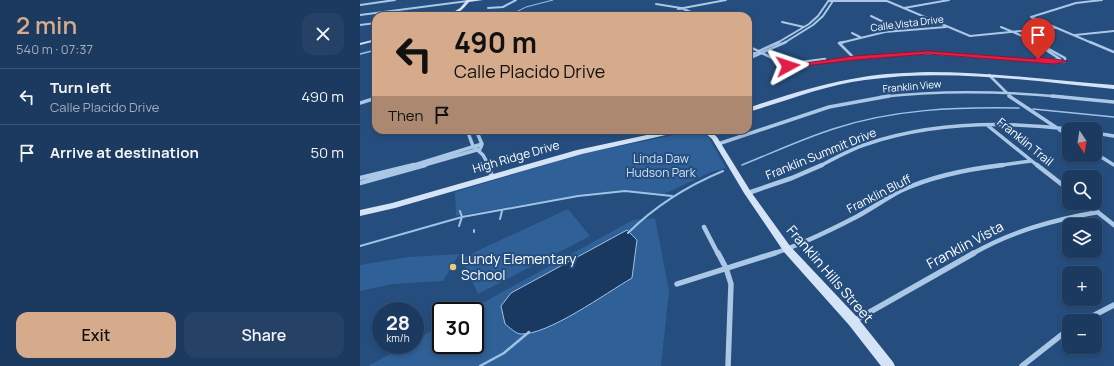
<!DOCTYPE html>
<meta charset="utf-8">
<style>
:root{--surface:#1c3a5f;--page:#254165;--text:#f1f3f6;--muted:#a0adbd;--line:#3a5474;--accent:#d6ab8b}
body{margin:0;font-family:Manrope,sans-serif;background:var(--page);color:var(--text);height:100vh;display:flex;flex-direction:column;font-size:15px;white-space:nowrap}
*{box-sizing:border-box;margin:0}
p{font-size:13px;color:var(--muted)}
.icon{flex:none;width:22px;height:22px;fill:none;stroke:currentColor;stroke-width:2;stroke-linecap:round;stroke-linejoin:round}
.map{position:relative;flex:1;overflow:hidden}
.panel{display:flex;flex-direction:column;background:var(--surface);width:360px}
.panel>*{flex:none}
.banner{position:absolute;left:12px;top:12px;width:380px;height:122px;border-radius:12px;box-shadow:0 2px 6px #0003,0 0 0 1px var(--line);background:#d6ab8b;color:#111;overflow:hidden}
.needle{width:26px;rotate:168deg}
.fabs{position:absolute;left:702px;top:122px;display:grid;gap:8px}
.fabs a{display:grid;place-items:center;width:40px;height:40px;border-radius:8px;background:var(--surface);box-shadow:0 2px 6px #0003,0 0 0 1px var(--line);font-size:20px}
.speed{position:absolute;left:12px;top:302px;display:flex;gap:8px;font-size:20px;font-weight:700;text-align:center}
.speed>*{display:grid;place-content:center;width:52px;height:52px;border-radius:50%;background:var(--surface);box-shadow:0 2px 6px #0003,0 0 0 1px var(--line);line-height:1}
.speed small{font-size:10px;font-weight:400}
.speed .limit{border:2px solid #111;border-radius:6px;background:#fff;color:#111}
.pin{position:absolute;display:grid;place-items:center;width:34px;height:34px;color:#fff;margin:-41px -17px;border-radius:50% 50% 50% 0;rotate:-45deg;box-shadow:0 0 4px #0007}
.pin .icon{rotate:45deg}
.me{position:absolute;width:44px;margin:-22px;rotate:85deg;stroke-linejoin:round;filter:drop-shadow(0 0 3px #0008)}
.turn{display:flex;align-items:center;gap:14px;height:84px;padding:0 16px;font-size:18px}
.turn .icon{width:52px;height:52px;stroke-width:2.5}
.turn b{display:block;font-size:28px;line-height:34px}
.then{display:flex;align-items:center;height:38px;padding:0 16px;background:#0003;gap:8px;font-size:15px}
.round{display:grid;place-items:center;flex:none;width:42px;height:42px;border-radius:12px;background:var(--page)}
.head{display:flex;align-items:center;justify-content:space-between;height:68px;padding:0 16px}
h1{font-size:24px;font-weight:600;line-height:30px;color:var(--accent)}
.action{display:flex;gap:8px;margin-top:auto;padding:8px 16px}
.action a{flex:1;height:46px;border-radius:12px;background:var(--accent);color:#111;font-size:16px;font-weight:600;line-height:46px;text-align:center}
.action a+a{background:var(--page);color:var(--text)}
ul{padding:0;list-style:none}
li{display:flex;align-items:center;gap:12px;height:56px;padding:0 16px;border-top:1px solid var(--line)}
li div{flex:1}
li b{display:block;font-size:15px}
li em{font-style:normal}
main{display:flex;flex:1;min-height:0}
.map>svg:first-child{display:block}
</style>
<main>
<section class="panel">
<div class="head"><div><h1>2 min</h1><p>540 m · 07:37</p></div><a class="round"><svg class="icon" aria-label="close" viewBox="0 0 24 24"><path d="M6 6l12 12M18 6L6 18"/></svg></a></div>
<ul>
<li><svg class="icon" aria-label="left" viewBox="0 0 24 24"><path d="M17 20v-9H6M10 6l-5 5 5 5"/></svg><div><b>Turn left</b><p>Calle Placido Drive</p></div><em>490 m</em></li>
<li><svg class="icon" aria-label="arrive" viewBox="0 0 24 24"><path d="M6 21V4h12l-3 4 3 4H6"/></svg><div><b>Arrive at destination</b></div><em>50 m</em></li>
</ul>
<div class="action"><a>Exit</a><a>Share</a></div>
</section>
<div class="map">
<svg width="754" height="366" viewBox="0 0 754 366">
<rect width="100%" height="100%" fill="#254e7f"/>
<path fill="#2f6097" d="M 339,130 L 342,130 L 347,134 L 366,168 L 351,172 L 304,194 L 261,191 L 234,193 L 96,216 L 95,192 L 221,154 Z
M 208,209 L 230,236 L 118,294 L 102,258 Z
M 295,218 L 309,291 L 301,366 L 8,366 L 46,345 L 55,345 L 55,340 L 81,326 L 81,345 L 115,345 L 115,311 L 108,311 L 273,220 Z
M 99,254 L 83,281 L 33,284 L 0,291 L 0,265 L 48,257 Z"/>
<path fill="#193960" stroke="#9fc2e7" d="M 267,230 L 277,240 L 272,278 C 246,293 187,336 160,334 C 155,333 149,327 145,324 L 141,306 L 151,293 Z"/>
<g fill="none" stroke-linecap="round" stroke-linejoin="round">
<path stroke="#9fc2e7" stroke-width="1" d="M 148,16 L 166,7 L 193,0"/>
<path stroke="#9fc2e7" stroke-width="1.5" d="M 0,54 L 16,50
M 673,109 L 754,117
M 382,165 C 412,153 442,139 473,129 C 533,109 596,107 659,108"/>
<path stroke="#9fc2e7" stroke-width="2" d="M 140,219 L 142,211
M 99,226 L 102,217 L 100,211
M 114,230 L 114,232
M 268,233 C 296,205 327,186 363,171
M 0,246 L 102,217 L 218,196 L 265,191 L 312,196"/>
<path stroke="#9fc2e7" stroke-width="2.5" d="M 120,366 L 144,353 L 169,332"/>
<path stroke="#abc7e6" stroke-width="2" d="M 469,1 L 527,1 L 610,36 L 670,30
M 296,4 L 321,8 L 341,16
M 0,5 L 35,0
M 128,8 L 143,7 L 156,0
M 544,8 L 589,0
M 318,9 L 366,0
M 0,15 L 108,1
M 177,16 L 186,13
M 511,16 L 540,30
M 422,22 L 444,27
M 0,25 L 16,23
M 641,27 L 679,43
M 668,30 L 694,28
M 492,33 L 500,37
M 715,35 L 754,31
M 417,43 L 449,24 L 458,16 L 469,0
M 424,43 L 453,25 L 463,16 L 473,1
M 480,43 L 525,32 L 586,27
M 732,43 L 671,17 L 716,3 L 742,0"/>
<path stroke="#abc7e6" stroke-width="2.5" d="M 484,42 L 479,43 L 494,58
M 730,42 L 754,52
M 388,46 L 428,66 L 494,58 L 568,53 L 693,62 L 705,61 L 705,58 L 676,42
M 683,48 L 700,59 L 695,60
M 388,56 L 419,42
M 388,59 L 426,42
M 442,62 L 465,59
M 629,75 L 651,97
M 520,97 C 581,90 641,91 703,97"/>
<path stroke="#abc7e6" stroke-width="3.5" d="M 649,96 L 709,136
M 692,96 L 754,102
M 0,103 L 16,98
M 627,125 L 678,166
M 107,130 L 113,146 L 123,155 L 129,166
M 116,130 L 122,144 L 121,147
M 735,133 L 754,136
M 358,144 L 469,107 L 529,96
M 735,153 L 754,165
M 51,166 L 122,144
M 61,166 L 120,149
M 460,166 C 475,158 491,149 507,144 C 572,122 641,121 709,129
M 635,166 L 671,161"/>
<path stroke="#abc7e6" stroke-width="4.5" d="M 128,165 L 132,177
M 677,165 L 709,190
M 0,178 L 54,165
M 0,183 L 65,165
M 388,193 L 432,178 L 462,165
M 726,203 L 754,225
M 344,227 L 358,254
M 412,254 C 441,245 469,231 496,217 C 511,209 525,199 540,191 C 572,176 608,169 643,165
M 612,254 C 652,231 693,220 738,212"/>
<path stroke="#abc7e6" stroke-width="5.5" d="M 358,253 L 366,268 L 371,284 L 368,366
M 317,284 L 415,253
M 494,321 L 614,253
M 723,321 L 754,305
M 662,366 L 709,329"/>
<path fill="#d4e3f5" fill-rule="evenodd" d="M 107,0 L 123,0 L 109,2 C 103,9 97,16 87,16 L 100,8 Z
M 16,39 L 16,41 L 0,45 L 0,43 Z
M 567,72 C 630,72 692,80 754,85 L 754,89 C 672,81 588,68 505,80 C 465,85 427,101 388,112 L 388,108 C 426,95 464,83 503,77 C 524,73 546,73 567,72 Z
M 310,130 L 322,130 L 319,132 L 222,154 L 35,208 L 0,216 L 0,210 L 32,203 L 217,150 Z
M 342,130 L 349,130 L 357,137 L 391,192 L 430,246 L 497,317 L 533,362 L 535,366 L 521,366 L 489,325 L 424,252 L 384,193 L 352,139 Z"/>
</g>
<path fill="#e11d48" stroke="#92132f" d="M 568,51 L 675,59 L 678,57 L 708,61 L 694,64 L 568,54 L 494,60 L 428,68 L 425,66 L 494,56 Z"/>
<circle fill="#f0c86f" stroke="#254e7f" stroke-width="1.5" cx="93" cy="267" r="4"/>
<g text-anchor="middle" stroke-width="4" stroke-linejoin="round" paint-order="stroke">
<g font-size="10" fill="#fff" stroke="#254e7f">
<text transform="translate(547 23) rotate(-7)" y="4">Calle Vista Drive</text>
<text transform="translate(552 86) rotate(-5)" y="4">Franklin View</text>
</g>
<g font-size="12" fill="#fff" stroke="#254e7f">
<text transform="translate(665 142) rotate(39)" y="4">Franklin Trail</text>
<text transform="translate(461 154) rotate(-22)" y="4">Franklin Summit Drive</text>
<text transform="translate(156 157) rotate(-16)" y="4">High Ridge Drive</text>
<text transform="translate(519 194) rotate(-27)" y="4">Franklin Bluff</text>
</g>
<g font-size="12" fill="#cee0f5" stroke="#254e7f">
<text x="301" y="163">Linda Daw<tspan x="301" dy="14">Hudson Park</tspan></text>
</g>
<g font-size="14" fill="#fff" stroke="#254e7f">
<text transform="translate(605 245) rotate(-28)" y="5">Franklin Vista</text>
<text transform="translate(470 274) rotate(49)" y="5">Franklin Hills Street</text>
</g>
<g font-size="14" fill="#fff" stroke="#254e7f" text-anchor="start">
<text x="101" y="264">Lundy Elementary<tspan x="101" dy="16">School</tspan></text>
</g>
</g>
</svg>
<div class="fabs">
<a><svg class="needle" viewBox="-14 -14 28 28"><path d="M0-13l5 13h-10z" fill="#e53935"/><path d="M0 13l5-13h-10z" fill="#a0adbd"/></svg></a>
<a><svg class="icon" aria-label="search" viewBox="0 0 24 24"><circle cx="10" cy="10" r="6"/><path d="M15 15l6 6"/></svg></a>
<a><svg class="icon" aria-label="layers" viewBox="0 0 24 24"><path d="M12 4l9 5-9 5-9-5zM3 14l9 5 9-5"/></svg></a>
<a>+</a>
<a>−</a>
</div>
<div class="speed"><div>28<small>km/h</small></div><div class="limit">30</div></div>
<div class="pin" style="left:678px;top:59px;background:#d93025"><svg class="icon" aria-label="arrive" viewBox="0 0 24 24"><path d="M6 21V4h12l-3 4 3 4H6"/></svg></div>
<svg class="me" style="left:428px;top:66px" viewBox="-20 -20 40 40"><path d="M0-17L14 15 0 8-14 15z" fill="#e11d48" stroke="#fff" stroke-width="4"/></svg>
<div class="banner">
<div class="turn"><svg class="icon" aria-label="left" viewBox="0 0 24 24"><path d="M17 20v-9H6M10 6l-5 5 5 5"/></svg><div><b>490 m</b>Calle Placido Drive</div></div>
<div class="then">Then<svg class="icon" aria-label="arrive" viewBox="0 0 24 24"><path d="M6 21V4h12l-3 4 3 4H6"/></svg></div>
</div>
</div>
</main>
